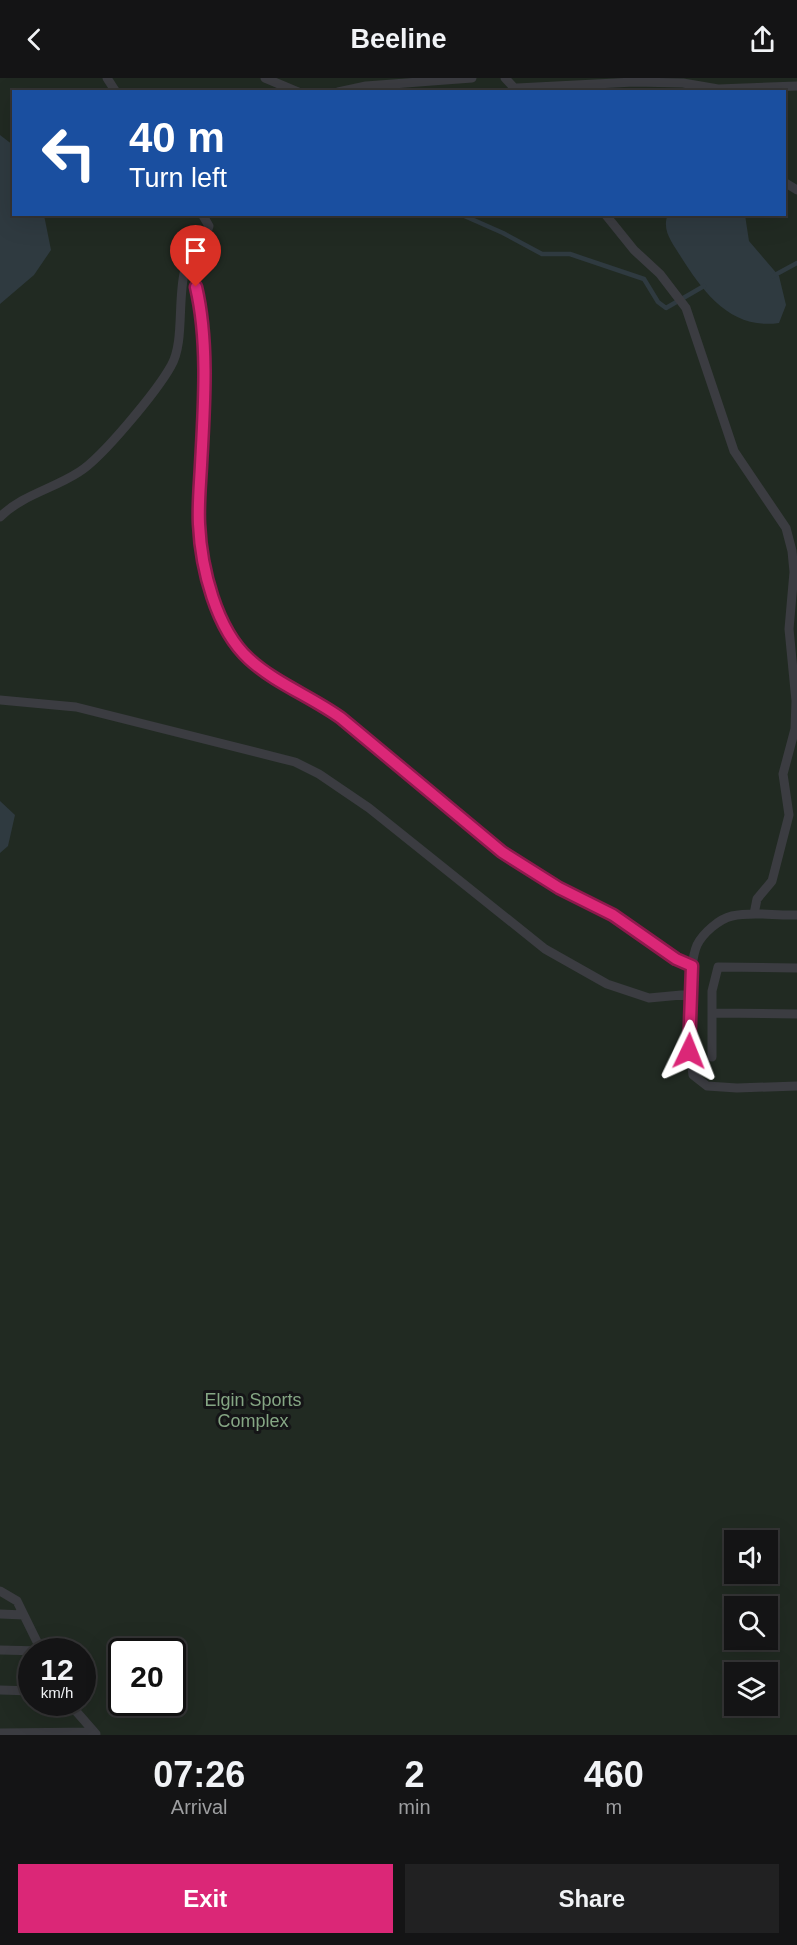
<!DOCTYPE html>
<style>
:root{--surface:#141415;--page:#212122;--text:#f1f3f6;--muted:#9d9ea0;--line:#333334;--accent:#db2777}
body{margin:0;font-family:Helvetica,sans-serif;background:var(--page);color:var(--text);height:100vh;display:flex;flex-direction:column;font-size:22px;white-space:nowrap}
*{box-sizing:border-box;margin:0}
p{font-size:20px;color:var(--muted)}
.icon{flex:none;width:33px;height:33px;fill:none;stroke:currentColor;stroke-width:2;stroke-linecap:round;stroke-linejoin:round}
.map{position:relative;height:1657px;overflow:hidden}
.sheet{display:flex;flex-direction:column;background:var(--surface);flex:1}
.sheet>*{flex:none}
.hud{position:absolute;left:12px;top:12px;width:774px;height:126px;border-radius:0px;box-shadow:0 6px 24px #0002,0 0 0 2px var(--line);background:#1a4fa0;color:#fff;overflow:hidden}
.fabs{position:absolute;left:724px;top:1452px;display:grid;gap:12px}
.fabs a{display:grid;place-items:center;width:54px;height:54px;border-radius:0px;background:var(--surface);box-shadow:0 6px 24px #0002,0 0 0 2px var(--line);font-size:30px}
.speed{position:absolute;left:18px;top:1560px;display:flex;gap:12px;font-size:30px;font-weight:700;text-align:center}
.speed>*{display:grid;place-content:center;width:78px;height:78px;border-radius:50%;background:var(--surface);box-shadow:0 6px 24px #0002,0 0 0 2px var(--line);line-height:1}
.speed small{font-size:15px;font-weight:400}
.speed .limit{border:3px solid #111;border-radius:9px;background:#fff;color:#111}
.pin{position:absolute;display:grid;place-items:center;width:51px;height:51px;color:#fff;margin:-62px -26px;border-radius:50% 50% 50% 0;rotate:-45deg;box-shadow:0 0 6px #0007}
.pin .icon{rotate:45deg}
.me{position:absolute;width:66px;margin:-33px;rotate:2deg;stroke-linejoin:round;filter:drop-shadow(0 0 4px #0008)}
.turn{display:flex;align-items:center;gap:21px;height:126px;padding:0 18px;font-size:27px}
.turn .icon{width:78px;height:78px;stroke-width:2.5}
.turn b{display:block;font-size:42px;line-height:51px}
.eta{display:flex;justify-content:space-evenly;align-items:center;height:102px;text-align:center}
.eta b{font-size:36px;font-weight:700;line-height:42px}
.primary-button{display:flex;gap:12px;margin-top:auto;padding:12px 18px}
.primary-button a{flex:1;height:69px;border-radius:0px;background:var(--accent);color:#fff;font-size:24px;font-weight:700;line-height:69px;text-align:center}
.primary-button a+a{background:var(--page);color:var(--text)}
header{display:flex;justify-content:space-between;align-items:center;height:78px;padding:0 18px;background:var(--surface);font-size:27px;font-weight:700}
.map>svg:first-child{display:block}
</style>
<header><svg class="icon" aria-label="back" viewBox="0 0 24 24"><path d="M15 5l-7 7 7 7"/></svg>Beeline<svg class="icon" aria-label="share" viewBox="0 0 24 24"><path d="M12 15V3M7 8l5-5 5 5M5 13v7h14v-7"/></svg></header>
<div class="map">
<svg width="797" height="1657" viewBox="0 0 797 1657">
<rect width="100%" height="100%" fill="#1a1a1c"/>
<path fill="#212a22" fill-rule="evenodd" d="M 0,0 L 797,0 L 797,1657 L 0,1657 ZM 14,14 L 784,14 L 784,136 L 14,136 ZM 735,1462 L 768,1462 L 768,1496 L 735,1496 ZM 735,1528 L 768,1528 L 768,1562 L 735,1562 ZM 32,1574 L 82,1574 L 82,1624 L 32,1624 ZM 122,1574 L 172,1574 L 172,1624 L 122,1624 ZM 735,1594 L 768,1594 L 768,1628 L 735,1628 Z"/>
<path fill="#2f3a40" d="M 0,57 L 13,67 L 14,136 L 44,137 L 51,172 L 34,197 L 0,226 Z
M 668,136 L 745,137 L 749,163 L 779,198 L 786,227 L 779,245 C 731,252 704,215 681,179 C 673,165 661,153 668,136 Z
M 0,723 L 15,737 L 8,768 L 0,775 Z"/>
<g fill="none" stroke-linecap="round" stroke-linejoin="round">
<path stroke="#2f3a40" stroke-width="4.5" d="M 460,136 L 503,155 L 542,176 L 570,176 L 644,201 L 658,224 L 666,230 L 704,208
M 773,198 L 797,185"/>
<path stroke="#3b3c41" stroke-width="9" d="M 107,0 L 116,14
M 265,0 L 298,14
M 505,0 L 518,14
M 517,10 L 634,4 L 683,5 L 718,11 L 797,8
M 338,14 L 366,8 L 472,0
M 784,104 L 797,112
M 202,136 L 209,148 L 195,189 L 203,257 L 199,447 L 210,506 L 220,537 L 231,560 L 247,580 L 266,595 L 319,624 L 341,640 L 502,774 L 559,810 L 613,837 L 676,881 L 692,888
M 605,136 L 634,172 L 660,196 L 686,230 L 734,373 L 786,450 L 792,473 L 794,494 L 789,551 L 796,623 L 795,651 L 783,696 L 789,737 L 772,803 L 757,821 L 754,836
M 0,439 C 22,417 53,411 79,394 C 102,380 157,313 171,288 C 190,256 168,186 203,164
M 0,622 L 76,629 L 295,684 L 319,696 L 369,730 L 545,871 L 607,906 L 649,920 L 692,916
M 797,837 C 775,838 753,833 732,838 C 719,841 703,855 697,867 C 687,890 689,971 693,997 L 707,1008 L 737,1010 L 797,1008
M 712,935 L 797,936
M 712,979 L 712,913 L 718,889 L 797,890
M 0,1513 L 17,1523 L 42,1574
M 0,1536 L 24,1537
M 0,1572 L 41,1573
M 0,1612 L 32,1613
M 68,1624 L 96,1656
M 0,1655 L 94,1654"/>
</g>
<g fill="none" stroke-linecap="round" stroke-linejoin="round">
<g stroke="#8e194d" stroke-width="15">
<path id="route" d="M 196,209 C 209,264 204,331 201,387 C 200,407 198,427 199,446 C 201,490 216,551 249,581 C 275,605 312,619 341,640 L 502,774 L 559,810 L 613,837 L 676,881 L 692,888 L 689,973"/>
</g>
<use href="#route" stroke="#db2777" stroke-width="10"/>
</g>
<g text-anchor="middle" stroke-width="6" stroke-linejoin="round" paint-order="stroke">
<g font-size="18" fill="#85a684" stroke="#151517">
<text x="253" y="1328">Elgin Sports<tspan x="253" dy="21">Complex</tspan></text>
</g>
</g>
</svg>
<div class="fabs">
<a><svg class="icon" aria-label="sound" viewBox="0 0 24 24"><path d="M4 9h4l5-4v14l-5-4H4zM17 9q2 3 0 6"/></svg></a>
<a><svg class="icon" aria-label="search" viewBox="0 0 24 24"><circle cx="10" cy="10" r="6"/><path d="M15 15l6 6"/></svg></a>
<a><svg class="icon" aria-label="layers" viewBox="0 0 24 24"><path d="M12 4l9 5-9 5-9-5zM3 14l9 5 9-5"/></svg></a>
</div>
<div class="speed"><div>12<small>km/h</small></div><div class="limit">20</div></div>
<div class="pin" style="left:196px;top:209px;background:#d93025"><svg class="icon" aria-label="arrive" viewBox="0 0 24 24"><path d="M6 21V4h12l-3 4 3 4H6"/></svg></div>
<svg class="me" style="left:689px;top:973px" viewBox="-20 -20 40 40"><path d="M0-17L14 15 0 8-14 15z" fill="#db2777" stroke="#fff" stroke-width="4"/></svg>
<div class="hud">
<div class="turn"><svg class="icon" aria-label="left" viewBox="0 0 24 24"><path d="M17 20v-9H6M10 6l-5 5 5 5"/></svg><div><b>40 m</b>Turn left</div></div>
</div>
</div>
<section class="sheet">
<div class="eta">
<div><b>07:26</b><p>Arrival</p></div>
<div><b>2</b><p>min</p></div>
<div><b>460</b><p>m</p></div>
</div>
<div class="primary-button"><a>Exit</a><a>Share</a></div>
</section>
